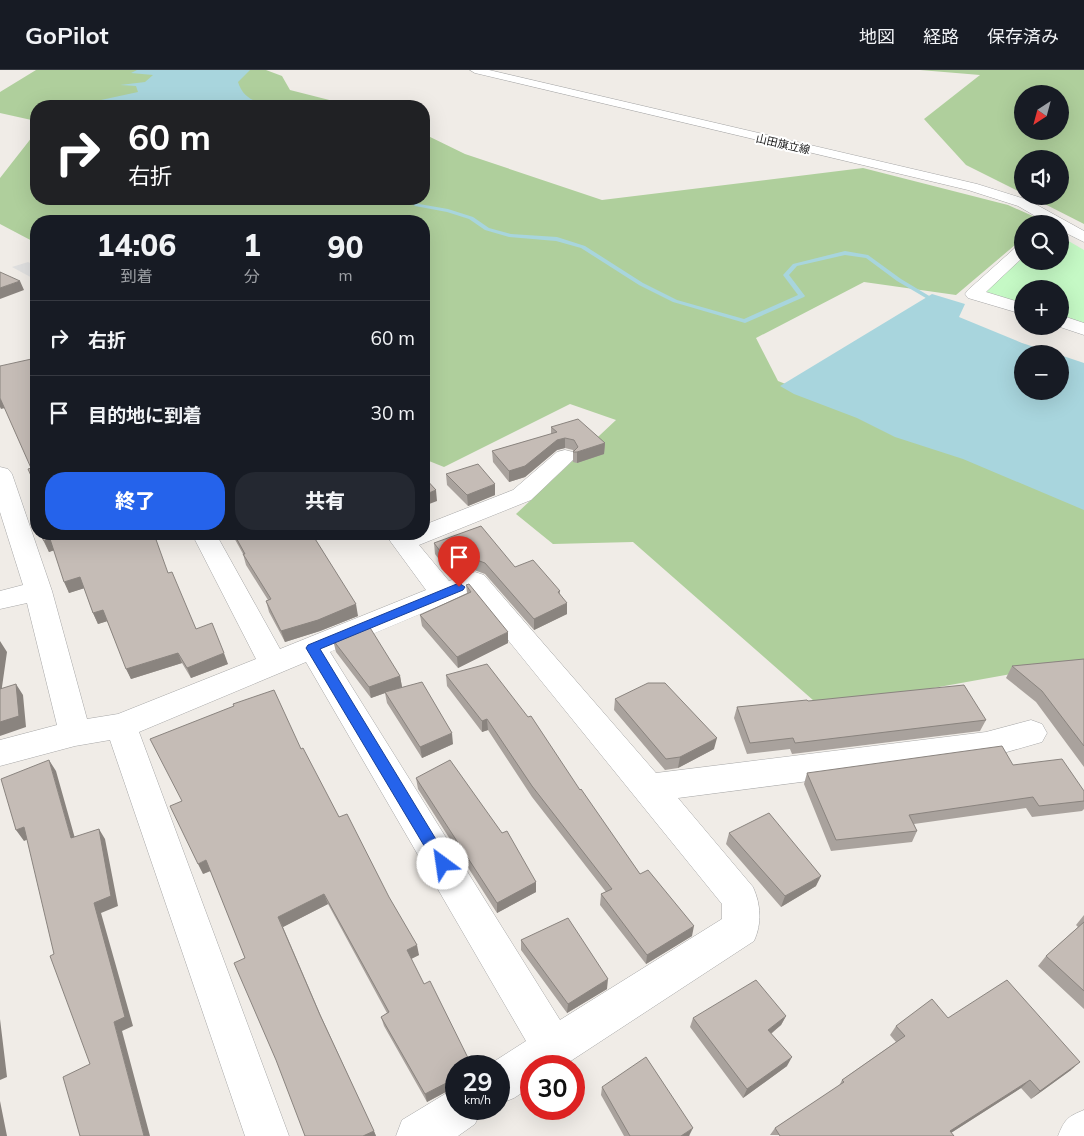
<!DOCTYPE html>
<html lang="ja">
<meta charset="utf-8">
<style>
:root{--surface:#171b24;--page:#242831;--text:#f1f3f6;--muted:#9ea1a6;--line:#363941;--accent:#2563eb}
body{margin:0;font-family:Mulish,"Noto Sans JP",sans-serif;background:var(--page);color:var(--text);height:100vh;display:flex;flex-direction:column;font-size:19px;white-space:nowrap}
*{box-sizing:border-box;margin:0}
p{font-size:16px;color:var(--muted)}
.icon{flex:none;width:28px;height:28px;fill:none;stroke:currentColor;stroke-width:2;stroke-linecap:round;stroke-linejoin:round}
.map{position:relative;flex:1;overflow:hidden}
.drawer{position:absolute;left:30px;top:145px;width:400px;height:325px;display:flex;flex-direction:column;background:var(--surface);border-radius:20px;box-shadow:0 5px 20px #0002}
.drawer>*{flex:none}
.hud{position:absolute;left:30px;top:30px;width:400px;height:105px;border-radius:20px;box-shadow:0 5px 20px #0002;background:#202124;color:#fff;overflow:hidden}
.needle{width:32px;rotate:216deg}
.fabs{position:absolute;left:1014px;top:15px;display:grid;gap:10px}
.fabs a{display:grid;place-items:center;width:55px;height:55px;border-radius:50%;background:var(--surface);box-shadow:0 5px 20px #0002;font-size:25px}
.speed{position:absolute;left:445px;top:985px;display:flex;gap:10px;font-size:25px;font-weight:700;text-align:center}
.speed>*{display:grid;place-content:center;width:65px;height:65px;border-radius:50%;background:var(--surface);box-shadow:0 5px 20px #0002;line-height:1}
.speed small{font-size:12px;font-weight:400}
.speed .limit{border:8px solid #d22;background:#fff;color:#111}
.pin{position:absolute;display:grid;place-items:center;width:42px;height:42px;color:#fff;margin:-51px -21px;border-radius:50% 50% 50% 0;rotate:-45deg;box-shadow:0 0 5px #0007}
.pin .icon{rotate:45deg}
.me{position:absolute;width:55px;margin:-28px;rotate:329deg;stroke-linejoin:round;filter:drop-shadow(0 0 4px #0008)}
.turn{display:flex;align-items:center;gap:18px;height:105px;padding:0 15px;font-size:22px}
.turn .icon{width:65px;height:65px;stroke-width:2.5}
.turn b{display:block;font-size:35px;line-height:42px}
.eta{display:flex;justify-content:space-evenly;align-items:center;height:85px;text-align:center}
.eta b{font-size:30px;font-weight:800;line-height:35px}
.primary-button{display:flex;gap:10px;margin-top:auto;padding:10px 15px}
.primary-button a{flex:1;height:58px;border-radius:20px;background:var(--accent);color:#fff;font-size:20px;font-weight:800;line-height:58px;text-align:center}
.primary-button a+a{background:var(--page);color:var(--text)}
ul{padding:0;list-style:none}
li{display:flex;align-items:center;gap:15px;height:75px;padding:0 15px;border-top:1px solid var(--line)}
li div{flex:1}
li b{display:block;font-size:19px}
li em{font-style:normal}
header{display:flex;align-items:center;gap:30px;box-sizing:border-box;height:70px;padding:0 25px;background:var(--surface);border-bottom:1px solid var(--line)}
header strong{font-size:24px}
nav{display:flex;gap:28px;margin-inline-start:auto;font-size:18px}
.map>svg:first-child{display:block}
</style>
<header>
<strong>GoPilot</strong>
<nav><a>地図</a><a>経路</a><a>保存済み</a></nav>
</header>
<div class="map">
<svg width="1084" height="1066" viewBox="0 0 1084 1066">
<rect width="100%" height="100%" fill="#f0ece7"/>
<path fill="#afcf9c" fill-rule="evenodd" d="M 36,0 L 266,0 L 282,6 L 290,20 L 353,36 L 36,36 L 36,51 L 0,43 L 0,22 Z
M 920,0 L 1084,0 L 1084,154 L 1029,126 L 1060,126 L 1060,89 L 1022,89 L 1022,123 L 966,95 L 924,49 L 980,5 ZM 1022,24 L 1060,24 L 1060,61 L 1022,61 Z
M 36,62 L 36,129 L 424,129 L 424,64 L 465,84 L 602,130 L 863,98 L 1008,135 L 1044,151 L 1041,154 L 1022,154 L 1022,169 L 956,225 L 864,212 L 756,268 L 778,311 L 1084,432 L 1084,591 L 822,638 L 633,472 L 553,474 L 516,444 L 616,350 L 570,334 L 444,397 L 424,389 L 424,151 L 36,151 L 36,173 L 0,154 L 0,108 Z"/>
<path fill="#c5f9c5" d="M 1060,166 L 1084,180 L 1084,257 L 1060,250 L 1060,219 L 1022,219 L 1022,238 L 977,224 L 1022,189 L 1022,191 L 1060,191 Z"/>
<path fill="#e0e0e0" d="M 28,192 L 36,196 L 36,210 L 12,197 Z"/>
<path fill="#a8d5dd" d="M 137,0 L 250,0 L 238,12 C 243,28 255,32 270,36 L 117,36 L 101,30 L 138,22 L 136,16 L 120,15 L 145,12 L 153,5 L 131,3 Z
M 932,224 L 965,234 L 959,247 L 1022,273 L 1056,284 L 1022,284 L 1022,321 L 1060,321 L 1060,285 L 1084,293 L 1084,440 L 963,389 L 895,367 L 857,348 L 794,324 L 780,316 Z"/>
<g fill="none" stroke-linecap="round" stroke-linejoin="round">
<path fill="#a8d5dd" fill-rule="evenodd" d="M 405,129 L 411,129 L 419,134 L 448,139 L 473,147 L 489,158 L 511,164 L 557,167 L 585,176 L 643,213 L 677,230 L 744,249 L 798,225 L 783,205 L 793,194 L 845,181 L 868,185 L 901,209 L 941,233 L 936,234 L 897,211 L 866,188 L 845,185 L 797,196 L 789,205 L 805,226 L 804,227 L 745,253 L 673,232 L 639,215 L 581,178 L 556,171 L 509,167 L 485,160 L 469,149 L 447,142 L 415,136 Z"/>
<g stroke="#a7a7a7" stroke-width="1">
<path id="minor" d="M 470,0 L 489,0 L 977,114 L 1028,130 L 1084,161 L 1084,172 L 1060,160 L 1060,154 L 1049,154 L 1018,136 L 968,120 L 475,3 Z
M 1022,175 L 1022,188 L 986,222 L 1022,233 L 1022,244 L 968,228 L 965,224 L 968,220 L 1016,177 Z
M 1060,245 L 1084,253 L 1084,265 L 1057,256 L 1060,256 Z
M 565,380 L 573,382 L 576,387 L 531,430 L 419,475 L 449,511 L 475,502 L 484,505 L 656,703 L 986,662 L 1031,650 L 1042,654 L 1047,663 L 1042,672 L 986,688 L 678,728 L 753,817 C 761,835 762,853 754,871 L 563,996 L 531,996 L 531,1017 L 514,1028 L 499,1034 L 499,996 L 487,996 L 526,971 L 306,592 L 139,662 L 289,1066 L 245,1066 L 110,670 L 75,676 L 0,696 L 0,670 L 57,655 L 27,533 L 0,539 L 0,521 L 23,515 L 0,442 L 0,397 L 8,399 L 12,404 L 52,521 L 87,649 L 118,644 L 256,589 L 192,464 L 216,464 L 280,579 L 426,520 L 385,464 L 424,464 L 424,455 L 513,420 L 557,382 ZM 470,523 L 722,834 L 722,849 L 560,950 L 330,582 Z
M 456,1019 L 456,1039 L 482,1039 L 475,1054 L 458,1066 L 396,1066 L 402,1050 L 445,1024 Z
M 1084,1040 L 1084,1066 L 1058,1066 C 1065,1049 1067,1047 1084,1040 Z"/>
</g>
<use href="#minor" fill="#fff" fill-rule="evenodd"/>
</g>
<path fill="#a9a29d" d="M 551,357 L 605,373 L 604,384 L 577,393 L 573,392 L 573,380 L 565,378 L 557,380 L 525,407 L 509,412 L 493,392 L 492,381 L 551,364 Z
M 446,404 L 495,425 L 468,436 L 447,415 Z
M 40,464 L 168,503 L 196,559 L 228,594 L 191,608 L 182,593 L 131,609 L 107,551 L 98,554 L 93,543 L 84,518 L 69,523 L 54,480 L 49,482 Z
M 232,464 L 312,464 L 358,546 L 320,561 L 285,572 L 269,542 L 266,531 L 268,530 L 246,495 L 243,484 Z
M 434,473 L 515,497 L 560,521 L 560,524 L 567,544 L 534,560 L 485,504 L 474,500 L 453,508 L 435,484 Z
M 466,515 L 508,573 L 458,598 L 422,556 L 420,545 L 467,523 Z
M 333,570 L 400,606 L 402,617 L 453,674 L 422,688 L 387,633 L 385,623 L 371,628 L 336,582 Z
M 1084,589 L 1084,697 L 1036,632 L 1006,608 L 1012,596 Z
M 446,605 L 580,720 L 640,804 L 692,866 L 646,894 L 600,835 L 601,824 L 606,822 L 532,727 L 488,660 L 482,662 L 447,616 Z
M 615,629 L 714,679 L 678,698 L 665,700 L 614,640 Z
M 808,631 L 986,650 L 980,661 L 792,684 L 790,679 L 747,684 L 734,648 L 737,637 Z
M 301,679 L 339,747 L 419,885 L 411,889 L 456,996 L 456,1018 L 455,1017 L 427,1032 L 384,956 L 381,947 L 387,943 L 328,834 L 283,857 L 321,946 L 376,1066 L 305,1066 L 245,888 L 211,801 L 203,804 Z
M 1013,695 L 1084,721 L 1084,739 L 1082,741 L 1032,747 L 1026,738 L 914,754 L 917,761 L 912,772 L 831,781 L 804,714 L 807,703 Z
M 416,708 L 502,763 L 536,812 L 536,822 L 497,843 L 418,719 Z
M 729,763 L 816,816 L 781,837 L 726,774 Z
M 1084,845 L 1084,939 L 1038,896 L 1046,886 L 1078,857 L 1076,855 Z
M 521,870 L 607,919 L 567,943 L 521,880 Z
M 786,946 L 781,955 L 771,964 L 787,996 L 743,1028 L 690,957 L 693,948 Z
M 948,948 L 1071,1000 L 1031,1029 L 1021,1018 L 951,1063 L 954,1066 L 770,1065 L 775,1058 L 839,1016 L 842,1010 L 896,972 L 890,965 L 896,956 Z
M 602,1017 L 690,1066 L 624,1066 L 601,1025 Z"/>
<path fill="#8a847f" d="M 20,211 L 24,220 L 0,229 L 0,218 Z
M 0,328 L 5,338 L 1,339 L 0,337 Z
M 565,368 L 565,378 L 557,380 L 525,407 L 509,412 L 509,401 L 557,370 Z
M 605,373 L 604,384 L 577,393 L 577,382 Z
M 495,414 L 495,425 L 468,436 L 467,425 Z
M 436,420 L 437,431 L 424,436 L 424,425 Z
M 50,469 L 55,480 L 49,482 L 44,471 Z
M 474,489 L 474,500 L 453,508 L 452,497 Z
M 80,507 L 85,518 L 69,523 L 64,512 Z
M 567,533 L 567,544 L 534,560 L 534,549 Z
M 356,534 L 358,546 L 320,561 L 285,572 L 281,561 Z
M 103,540 L 108,551 L 98,554 L 93,543 Z
M 508,562 L 508,573 L 458,598 L 457,587 Z
M 0,571 L 7,582 L 0,631 Z
M 178,583 L 182,593 L 131,609 L 126,599 Z
M 224,583 L 228,594 L 191,608 L 187,598 Z
M 400,606 L 402,617 L 371,628 L 369,617 Z
M 16,614 L 23,625 L 26,657 L 0,666 L 0,652 Z
M 487,649 L 488,660 L 482,662 L 482,651 Z
M 452,663 L 453,674 L 422,688 L 420,677 Z
M 717,668 L 714,679 L 678,698 L 680,687 Z
M 49,690 L 56,701 L 78,779 L 71,768 Z
M 24,757 L 31,768 L 24,771 L 16,760 Z
M 99,759 L 105,769 L 118,836 L 101,843 L 133,956 L 122,961 L 150,1066 L 144,1066 L 114,952 L 94,833 Z
M 206,790 L 212,800 L 203,804 L 198,794 Z
M 821,806 L 816,816 L 781,837 L 785,826 Z
M 536,812 L 536,822 L 497,843 L 497,833 Z
M 324,824 L 328,834 L 283,857 L 278,847 Z
M 694,856 L 692,866 L 646,894 L 647,885 Z
M 417,875 L 419,885 L 409,890 L 407,880 Z
M 608,909 L 607,919 L 567,943 L 568,934 Z
M 786,946 L 781,955 L 764,969 L 768,960 Z
M 0,949 L 7,1007 L 0,1010 Z
M 792,987 L 787,996 L 743,1028 L 747,1019 Z
M 1080,992 L 1071,1000 L 1031,1029 L 1040,1021 Z
M 454,1009 L 455,1017 L 427,1032 L 425,1024 Z
M 1030,1010 L 1021,1018 L 946,1066 L 950,1061 Z
M 0,1031 L 7,1066 L 0,1066 Z
M 693,1058 L 689,1066 L 681,1066 Z
M 374,1061 L 376,1066 L 363,1066 Z"/>
<path fill="#c5bcb6" stroke="#8a847f" d="M 0,202 L 20,211 L 0,218 Z
M 36,288 L 36,417 L 28,399 L 31,398 L 0,328 L 0,296 Z
M 578,349 L 605,373 L 577,382 L 573,382 L 578,377 L 574,370 L 565,368 L 557,370 L 525,396 L 509,401 L 492,381 L 557,362 L 551,357 Z
M 478,394 L 495,414 L 467,425 L 446,404 Z
M 424,407 L 436,420 L 424,425 Z
M 36,443 L 36,455 L 32,445 Z
M 481,456 L 515,497 L 533,490 L 560,521 L 558,522 L 567,533 L 534,549 L 485,493 L 474,489 L 452,497 L 434,473 Z
M 40,464 L 154,464 L 168,503 L 172,502 L 196,559 L 212,553 L 224,583 L 187,598 L 178,583 L 126,599 L 103,540 L 93,543 L 80,507 L 64,512 L 50,469 L 44,471 Z
M 234,464 L 312,464 L 356,534 L 318,550 L 281,561 L 266,531 L 271,529 L 243,484 L 245,484 Z
M 469,514 L 508,562 L 457,587 L 420,545 L 471,522 L 466,515 Z
M 369,556 L 400,606 L 369,617 L 333,570 Z
M 1084,589 L 1084,676 L 1042,621 L 1012,596 Z
M 487,594 L 528,647 L 531,646 L 580,720 L 581,719 L 640,804 L 648,800 L 694,856 L 647,885 L 601,824 L 612,819 L 532,716 L 487,649 L 482,651 L 446,605 Z
M 422,612 L 452,663 L 420,677 L 385,622 Z
M 648,613 L 665,613 L 717,668 L 680,687 L 666,689 L 615,629 Z
M 16,614 L 19,646 L 0,652 L 0,619 Z
M 964,615 L 986,650 L 795,673 L 793,668 L 750,673 L 737,637 L 807,630 L 808,631 Z
M 274,620 L 301,679 L 303,678 L 339,747 L 347,744 L 389,827 L 417,875 L 407,880 L 424,914 L 430,911 L 472,996 L 456,996 L 456,1014 L 456,1009 L 454,1009 L 425,1024 L 381,947 L 389,942 L 324,824 L 278,847 L 320,945 L 374,1061 L 363,1066 L 305,1066 L 276,990 L 234,893 L 245,888 L 206,790 L 198,794 L 170,736 L 182,731 L 150,669 L 234,636 L 233,634 Z
M 1002,676 L 1013,695 L 1062,689 L 1084,721 L 1084,731 L 1039,736 L 1033,727 L 909,745 L 917,761 L 836,770 L 807,703 Z
M 49,690 L 71,768 L 99,759 L 111,826 L 94,833 L 125,947 L 114,952 L 144,1066 L 80,1066 L 63,1007 L 90,994 L 50,886 L 54,884 L 24,757 L 16,760 L 1,709 Z
M 450,690 L 502,763 L 507,761 L 536,812 L 497,833 L 416,708 Z
M 769,743 L 821,806 L 785,826 L 729,763 Z
M 568,848 L 608,909 L 568,934 L 521,870 Z
M 1084,852 L 1084,921 L 1046,886 Z
M 756,910 L 786,946 L 768,960 L 792,987 L 747,1019 L 693,948 Z
M 1007,910 L 1080,992 L 1040,1021 L 1030,1010 L 950,1061 L 954,1066 L 780,1066 L 775,1058 L 844,1012 L 842,1010 L 905,966 L 896,956 L 932,929 L 948,948 Z
M 646,987 L 693,1058 L 681,1066 L 630,1066 L 602,1017 Z"/>
<path fill="#2563eb" stroke="#184099" d="M 459,513 L 465,517 L 463,520 L 320,579 L 448,789 L 450,794 L 448,799 L 443,801 L 438,799 L 306,578 L 308,575 Z"/>
<g text-anchor="middle" stroke-width="4" stroke-linejoin="round" paint-order="stroke">
<g font-size="11" fill="#202020" stroke="#fff">
<text transform="translate(783 74) rotate(13)" y="4">山田旗立線</text>
</g>
</g>
</svg>
<div class="fabs">
<a><svg class="needle" viewBox="-14 -14 28 28"><path d="M0-13l5 13h-10z" fill="#e53935"/><path d="M0 13l5-13h-10z" fill="#9ea1a6"/></svg></a>
<a><svg class="icon" aria-label="sound" viewBox="0 0 24 24"><path d="M4 9h4l5-4v14l-5-4H4zM17 9q2 3 0 6"/></svg></a>
<a><svg class="icon" aria-label="search" viewBox="0 0 24 24"><circle cx="10" cy="10" r="6"/><path d="M15 15l6 6"/></svg></a>
<a>+</a>
<a>−</a>
</div>
<div class="speed"><div>29<small>km/h</small></div><div class="limit">30</div></div>
<div class="pin" style="left:459px;top:517px;background:#d93025"><svg class="icon" aria-label="arrive" viewBox="0 0 24 24"><path d="M6 21V4h12l-3 4 3 4H6"/></svg></div>
<svg class="me" style="left:443px;top:794px" viewBox="-20 -20 40 40"><circle r="19" fill="#fff"/><path d="M0-13L10 11 0 6-10 11z" fill="#2563eb"/></svg>
<div class="hud">
<div class="turn"><svg class="icon" aria-label="right" viewBox="0 0 24 24"><path d="M7 20v-9h11M14 6l5 5-5 5"/></svg><div><b>60 m</b>右折</div></div>
</div>
<section class="drawer">
<div class="eta">
<div><b>14:06</b><p>到着</p></div>
<div><b>1</b><p>分</p></div>
<div><b>90</b><p>m</p></div>
</div>
<ul>
<li><svg class="icon" aria-label="right" viewBox="0 0 24 24"><path d="M7 20v-9h11M14 6l5 5-5 5"/></svg><div><b>右折</b></div><em>60 m</em></li>
<li><svg class="icon" aria-label="arrive" viewBox="0 0 24 24"><path d="M6 21V4h12l-3 4 3 4H6"/></svg><div><b>目的地に到着</b></div><em>30 m</em></li>
</ul>
<div class="primary-button"><a>終了</a><a>共有</a></div>
</section>
</div>
